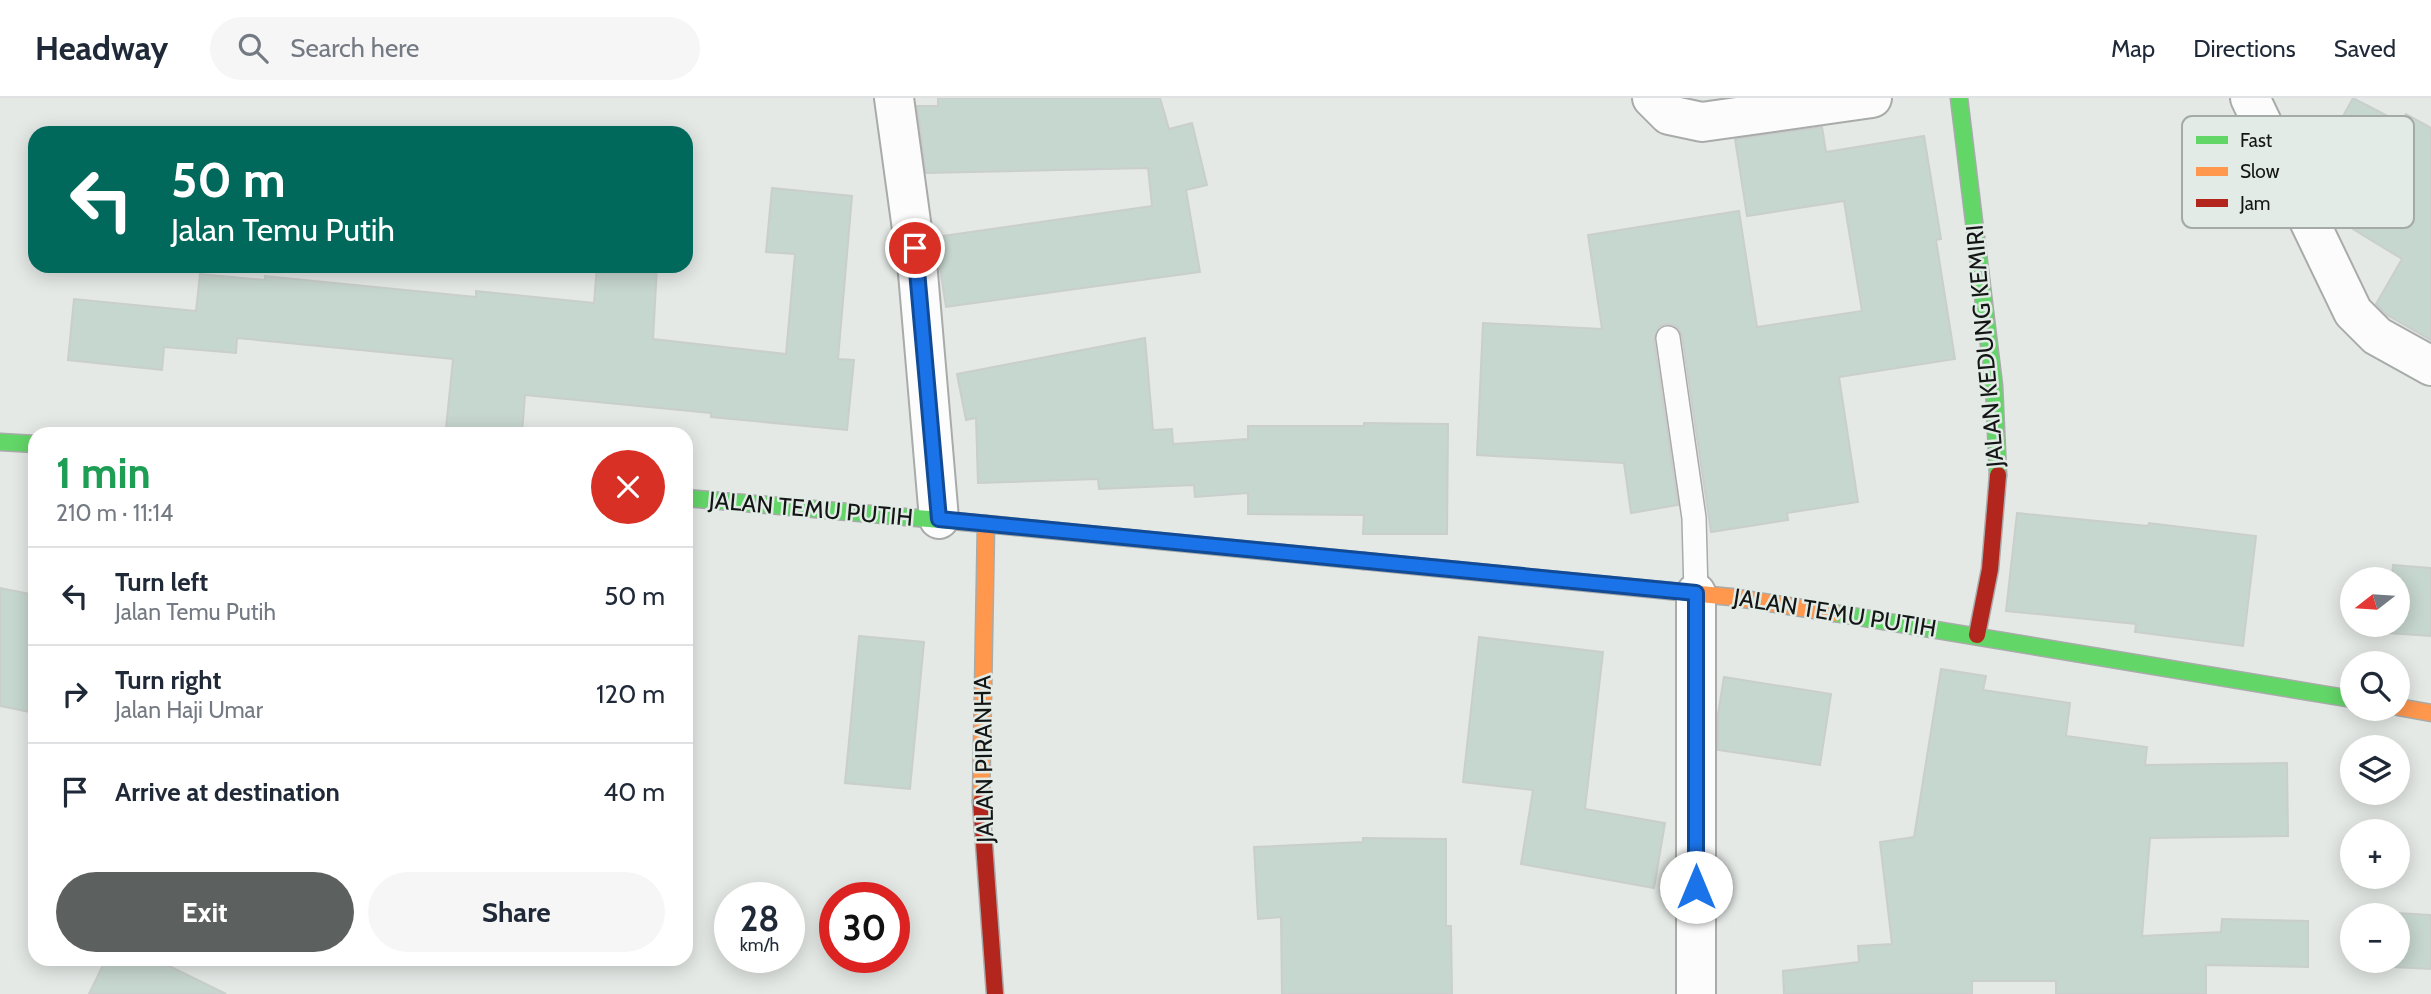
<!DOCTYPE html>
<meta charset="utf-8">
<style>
:root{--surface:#fff;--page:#f6f6f7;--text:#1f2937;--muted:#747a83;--line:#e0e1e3;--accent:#5c605e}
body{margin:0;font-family:Cabin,sans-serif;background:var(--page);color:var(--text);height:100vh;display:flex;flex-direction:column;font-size:26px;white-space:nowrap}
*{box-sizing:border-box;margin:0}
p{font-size:23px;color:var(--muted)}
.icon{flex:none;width:38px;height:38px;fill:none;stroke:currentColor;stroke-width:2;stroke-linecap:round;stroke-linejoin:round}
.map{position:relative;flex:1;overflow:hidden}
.side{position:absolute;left:28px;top:329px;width:665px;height:539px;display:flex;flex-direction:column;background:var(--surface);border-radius:21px;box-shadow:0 4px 18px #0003}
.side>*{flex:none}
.banner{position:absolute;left:28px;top:28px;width:665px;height:147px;border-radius:21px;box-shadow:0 4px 18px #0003;background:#00695c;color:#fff;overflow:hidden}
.needle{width:46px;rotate:253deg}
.buttons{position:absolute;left:2340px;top:469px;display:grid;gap:14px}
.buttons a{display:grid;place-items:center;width:70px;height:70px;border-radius:50%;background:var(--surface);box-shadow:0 4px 18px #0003;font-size:35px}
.speed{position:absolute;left:714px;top:784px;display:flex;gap:14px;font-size:35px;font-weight:700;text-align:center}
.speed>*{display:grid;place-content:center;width:91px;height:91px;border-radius:50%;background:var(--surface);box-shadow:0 4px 18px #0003;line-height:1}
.speed small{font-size:18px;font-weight:400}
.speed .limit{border:10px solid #d22;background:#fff;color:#111}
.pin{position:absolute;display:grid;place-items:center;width:60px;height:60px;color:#fff;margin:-30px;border:4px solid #fff;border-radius:50%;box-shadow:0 2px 7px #0007}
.me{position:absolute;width:77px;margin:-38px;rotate:0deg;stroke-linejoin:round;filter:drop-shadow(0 0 5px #0008)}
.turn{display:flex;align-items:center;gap:24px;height:147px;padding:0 28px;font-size:32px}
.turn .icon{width:91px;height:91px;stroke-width:2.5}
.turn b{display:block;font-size:49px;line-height:60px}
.round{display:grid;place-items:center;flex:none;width:74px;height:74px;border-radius:37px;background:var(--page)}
.summary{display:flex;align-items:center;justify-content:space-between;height:119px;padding:0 28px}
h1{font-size:42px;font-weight:700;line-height:52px;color:#1e9e55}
.primary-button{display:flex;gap:14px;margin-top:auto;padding:14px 28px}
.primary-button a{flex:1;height:80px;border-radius:42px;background:var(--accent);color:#fff;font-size:28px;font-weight:700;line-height:80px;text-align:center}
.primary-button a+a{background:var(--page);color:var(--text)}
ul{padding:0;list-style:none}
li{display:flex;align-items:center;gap:21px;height:98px;padding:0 28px;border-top:2px solid var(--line)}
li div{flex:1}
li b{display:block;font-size:26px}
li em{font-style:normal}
header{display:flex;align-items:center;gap:42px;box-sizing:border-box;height:98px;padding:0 35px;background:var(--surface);border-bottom:2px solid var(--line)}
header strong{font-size:33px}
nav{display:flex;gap:38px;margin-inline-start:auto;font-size:24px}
.search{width:490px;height:63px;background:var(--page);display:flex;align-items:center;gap:18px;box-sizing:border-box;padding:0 24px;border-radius:38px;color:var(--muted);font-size:26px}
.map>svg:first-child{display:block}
</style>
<header>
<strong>Headway</strong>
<div class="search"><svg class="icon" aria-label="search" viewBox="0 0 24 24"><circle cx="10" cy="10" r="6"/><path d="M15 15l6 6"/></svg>Search here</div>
<nav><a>Map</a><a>Directions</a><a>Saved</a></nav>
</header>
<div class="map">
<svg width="2431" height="896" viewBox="0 0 2431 896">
<rect width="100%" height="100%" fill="#e4e9e6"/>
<path fill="#c6d7cf" stroke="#cacecc" stroke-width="2" d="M 938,0 L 1160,0 L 1169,31 L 1192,25 L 1207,87 L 1186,92 L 1200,174 L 946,209 L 935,139 L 1152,108 L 1148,70 L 926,75 L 917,8 L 938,8 Z
M 2353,0 L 2401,25 L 2406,16 L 2431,30 L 2431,242 L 2387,217 L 2376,206 L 2402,161 L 2343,125 L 2354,105 L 2314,82 L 2311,77 Z
M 1822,29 L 1826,54 L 1924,38 L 1941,141 L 1936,142 L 1955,261 L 1839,279 L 1858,404 L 1787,415 L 1788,422 L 1711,434 L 1682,238 L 1679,231 L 1673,227 L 1665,226 L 1659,229 L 1654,242 L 1678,407 L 1631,415 L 1624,365 L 1477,357 L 1483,225 L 1602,231 L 1588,137 L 1739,113 L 1757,229 L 1862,213 L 1844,103 L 1747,118 L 1735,41 Z
M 772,90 L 852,98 L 838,261 L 854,262 L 847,332 L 711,319 L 711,315 L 525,297 L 522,336 L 446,330 L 453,261 L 237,240 L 236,255 L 164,249 L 162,272 L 68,262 L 74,201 L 196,213 L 200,176 L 265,182 L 265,178 L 476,199 L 476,193 L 594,205 L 597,168 L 657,168 L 653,241 L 786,256 L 795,156 L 766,154 Z
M 1145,240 L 1153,332 L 1172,331 L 1173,346 L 1248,341 L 1248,328 L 1364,328 L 1364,325 L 1448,326 L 1447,436 L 1363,436 L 1364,417 L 1248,416 L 1248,395 L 1195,399 L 1194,387 L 1099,391 L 1098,381 L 978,385 L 976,320 L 966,322 L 957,276 Z
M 2017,415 L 2148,428 L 2149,425 L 2256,438 L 2243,548 L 2135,534 L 2136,526 L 2006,513 Z
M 2393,467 L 2431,470 L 2431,538 L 2388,535 L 2388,527 L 2398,527 L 2398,481 L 2392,481 Z
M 0,490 L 35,497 L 35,615 L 0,608 Z
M 859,538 L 924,544 L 910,691 L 845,685 Z
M 1479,539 L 1603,554 L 1585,711 L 1665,725 L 1654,790 L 1521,766 L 1533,692 L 1463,684 Z
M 1941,571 L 1986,578 L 1983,592 L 2070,605 L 2066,638 L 2147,649 L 2145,667 L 2287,665 L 2288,738 L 2150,740 L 2142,838 L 2221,834 L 2222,821 L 2308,823 L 2308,869 L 2206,867 L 2206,896 L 2056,896 L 2056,883 L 1972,883 L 1972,896 L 1784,896 L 1783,873 L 1859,864 L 1858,848 L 1892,846 L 1880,744 L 1914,739 Z
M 1724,579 L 1831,596 L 1820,667 L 1718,652 L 1718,616 Z
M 1363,740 L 1446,741 L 1446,828 L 1451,828 L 1452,896 L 1282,896 L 1281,819 L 1258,821 L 1254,749 L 1363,744 Z
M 2379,814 L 2431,817 L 2431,871 L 2376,868 L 2377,863 L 2398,863 L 2398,817 L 2378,817 Z
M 106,861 L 155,861 L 226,896 L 89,896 Z"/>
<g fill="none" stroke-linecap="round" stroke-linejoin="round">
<g stroke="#a8aba9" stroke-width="26">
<path id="lane" d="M 1668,240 L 1694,420 L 1696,495"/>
</g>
<g stroke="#a8aba9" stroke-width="42">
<path id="street" d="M 894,0 L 918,175 L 939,421
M 1652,0 L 1669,17 L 1702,24 L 1872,0
M 2250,0 L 2353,214 L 2377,238 L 2431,268
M 1696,896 L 1696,495"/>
</g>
<g stroke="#a8aba9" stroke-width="19">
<path id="fast" d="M 1959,0 L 1994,288 L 1998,377
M 0,344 L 35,346
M 686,400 L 986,426 L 1364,463
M 1834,515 L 2352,601"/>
</g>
<g stroke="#a8aba9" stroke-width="19">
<path id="slow" d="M 1364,463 L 1731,499 L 1834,515
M 2398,609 L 2431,615
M 981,704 L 986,426"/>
</g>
<g stroke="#a8aba9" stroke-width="19">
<path id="jam" d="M 1977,537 L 1990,471 L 1998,377
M 981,704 L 995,896"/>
</g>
<use href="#lane" stroke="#fbfcfb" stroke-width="23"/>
<use href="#street" stroke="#fbfcfb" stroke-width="38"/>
<use href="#fast" stroke="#63d668" stroke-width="16"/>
<use href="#slow" stroke="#ff974d" stroke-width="16"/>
<use href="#jam" stroke="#b3261e" stroke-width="16"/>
</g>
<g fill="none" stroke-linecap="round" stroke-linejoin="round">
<g stroke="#114b97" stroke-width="18">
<path id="route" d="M 915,150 L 939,421 L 1696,495 L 1696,789"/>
</g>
<use href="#route" stroke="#1a73e8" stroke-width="12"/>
</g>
<g text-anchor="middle" stroke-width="5" stroke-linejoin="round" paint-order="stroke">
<g font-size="24" fill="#131615" stroke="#e2ebe6">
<text transform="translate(1985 248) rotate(-95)" y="8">JALAN KEDUNG KEMIRI</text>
<text transform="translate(811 411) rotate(5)" y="8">JALAN TEMU PUTIH</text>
<text transform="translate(1835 515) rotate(9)" y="8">JALAN TEMU PUTIH</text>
<text transform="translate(984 661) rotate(-91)" y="8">JALAN PIRANHA</text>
</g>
</g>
<rect x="2182" y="18" width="232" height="112" rx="10" fill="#e2ebe6" stroke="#a4aba7" stroke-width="2"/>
<rect x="2196" y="38" width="32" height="8" fill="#63d668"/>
<rect x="2196" y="69" width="32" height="9" fill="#ff974d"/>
<rect x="2196" y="101" width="32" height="8" fill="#b3261e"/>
<g font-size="19" fill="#131615">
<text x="2240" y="49">Fast</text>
<text x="2240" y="80">Slow</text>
<text x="2240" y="112">Jam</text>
</g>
</svg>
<div class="buttons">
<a><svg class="needle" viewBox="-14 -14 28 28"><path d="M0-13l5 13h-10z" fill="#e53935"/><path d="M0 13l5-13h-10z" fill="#747a83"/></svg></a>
<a><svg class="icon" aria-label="search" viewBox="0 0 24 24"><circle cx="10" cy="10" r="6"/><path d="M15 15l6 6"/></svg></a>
<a><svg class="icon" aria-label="layers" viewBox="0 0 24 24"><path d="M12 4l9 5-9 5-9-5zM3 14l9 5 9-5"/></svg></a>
<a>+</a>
<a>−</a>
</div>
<div class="speed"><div>28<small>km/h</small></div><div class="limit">30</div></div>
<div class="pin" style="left:915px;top:150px;background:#d93025"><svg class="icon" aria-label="arrive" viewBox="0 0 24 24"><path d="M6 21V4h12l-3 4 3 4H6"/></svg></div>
<svg class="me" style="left:1696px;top:789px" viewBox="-20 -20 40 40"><circle r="19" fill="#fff"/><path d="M0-13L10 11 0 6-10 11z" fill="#1a73e8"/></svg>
<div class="banner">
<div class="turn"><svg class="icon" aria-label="left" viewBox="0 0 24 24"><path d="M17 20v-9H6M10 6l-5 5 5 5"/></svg><div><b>50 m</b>Jalan Temu Putih</div></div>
</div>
<section class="side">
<div class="summary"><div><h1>1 min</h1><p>210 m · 11:14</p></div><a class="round" style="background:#d93025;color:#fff"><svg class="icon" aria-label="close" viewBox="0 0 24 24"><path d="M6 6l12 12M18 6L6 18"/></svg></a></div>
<ul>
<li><svg class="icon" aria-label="left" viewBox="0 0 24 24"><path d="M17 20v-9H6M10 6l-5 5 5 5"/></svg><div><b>Turn left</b><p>Jalan Temu Putih</p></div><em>50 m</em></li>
<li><svg class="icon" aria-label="right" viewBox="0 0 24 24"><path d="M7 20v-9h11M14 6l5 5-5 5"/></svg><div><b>Turn right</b><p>Jalan Haji Umar</p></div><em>120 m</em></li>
<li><svg class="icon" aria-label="arrive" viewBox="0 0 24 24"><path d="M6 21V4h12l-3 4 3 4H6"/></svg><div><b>Arrive at destination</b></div><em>40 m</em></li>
</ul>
<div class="primary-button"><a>Exit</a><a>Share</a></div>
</section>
</div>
